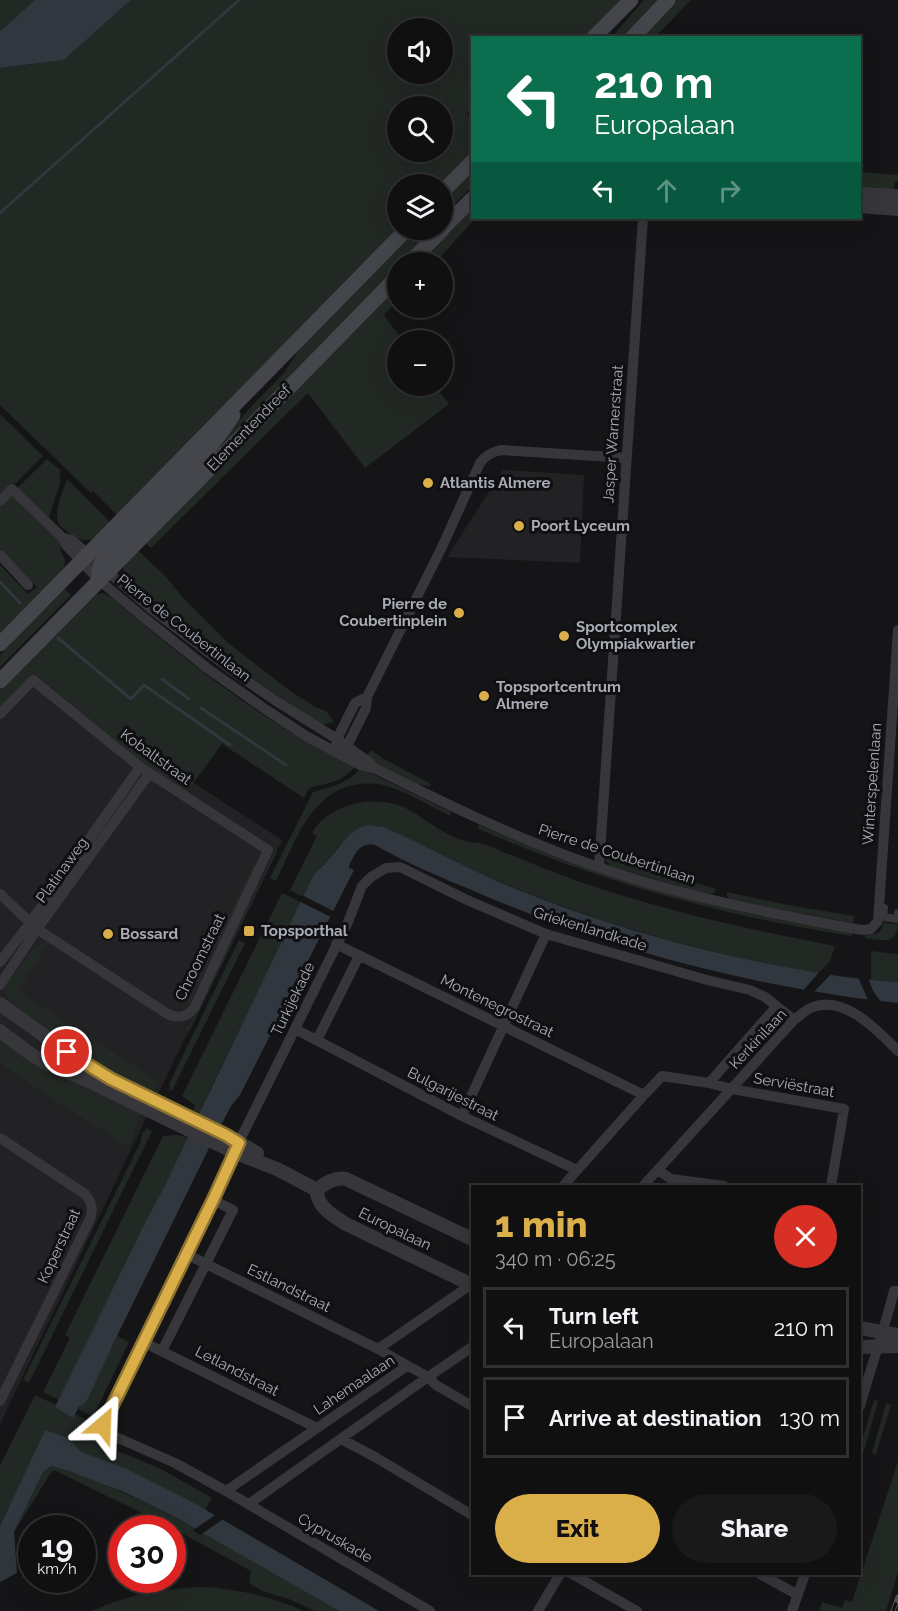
<!DOCTYPE html>
<meta charset="utf-8">
<style>
:root{--surface:#101011;--page:#19191a;--text:#f1f3f6;--muted:#9c9d9f;--line:#303031;--accent:#daaf4a}
body{margin:0;font-family:Raleway,sans-serif;background:var(--page);color:var(--text);height:100vh;display:flex;flex-direction:column;font-size:22px;white-space:nowrap}
*{box-sizing:border-box;margin:0}
p{font-size:20px;color:var(--muted)}
.icon{flex:none;width:33px;height:33px;fill:none;stroke:currentColor;stroke-width:2;stroke-linecap:round;stroke-linejoin:round}
.map{position:relative;flex:1;overflow:hidden}
.details{position:absolute;left:471px;top:1185px;width:390px;height:390px;display:flex;flex-direction:column;background:var(--surface);border-radius:0px;box-shadow:0 6px 24px #0002,0 0 0 2px var(--line)}
.details>*{flex:none}
.top-card{position:absolute;left:471px;top:36px;width:390px;height:183px;border-radius:0px;box-shadow:0 6px 24px #0002,0 0 0 2px var(--line);background:#0b6e4f;color:#fff;overflow:hidden}
.fabs{position:absolute;left:387px;top:18px;display:grid;gap:12px}
.fabs a{display:grid;place-items:center;width:66px;height:66px;border-radius:50%;background:var(--surface);box-shadow:0 6px 24px #0002,0 0 0 2px var(--line);font-size:30px}
.speed{position:absolute;left:18px;top:1515px;display:flex;gap:12px;font-size:30px;font-weight:700;text-align:center}
.speed>*{display:grid;place-content:center;width:78px;height:78px;border-radius:50%;background:var(--surface);box-shadow:0 6px 24px #0002,0 0 0 2px var(--line);line-height:1}
.speed small{font-size:15px;font-weight:400}
.speed .limit{border:9px solid #d22;background:#fff;color:#111}
.pin{position:absolute;display:grid;place-items:center;width:51px;height:51px;color:#fff;margin:-26px;border:3px solid #fff;border-radius:50%;box-shadow:0 2px 6px #0007}
.me{position:absolute;width:66px;margin:-33px;rotate:26deg;stroke-linejoin:round;filter:drop-shadow(0 0 4px #0008)}
.turn{display:flex;align-items:center;gap:21px;height:126px;padding:0 24px;font-size:27px}
.turn .icon{width:78px;height:78px;stroke-width:2.5}
.turn b{display:block;font-size:42px;line-height:51px}
.lanes{display:flex;align-items:center;height:57px;padding:0 24px;background:#0003;justify-content:center;gap:30px;direction:ltr}
.lanes .off{opacity:.35}
.round{display:grid;place-items:center;flex:none;width:63px;height:63px;border-radius:32px;background:var(--page)}
.summary{display:flex;align-items:center;justify-content:space-between;height:102px;padding:0 24px}
h1{font-size:36px;font-weight:800;line-height:45px;color:var(--accent)}
.cta{display:flex;gap:12px;margin-top:auto;padding:12px 24px}
.cta a{flex:1;height:69px;border-radius:36px;background:var(--accent);color:#111;font-size:24px;font-weight:800;line-height:69px;text-align:center}
.cta a+a{background:var(--page);color:var(--text)}
ul{padding:0;list-style:none}
li{display:flex;align-items:center;gap:18px;height:81px;margin:0 12px 9px;padding:0 12px;border:3px solid var(--line);border-radius:0px}
li div{flex:1}
li b{display:block;font-size:22px}
li em{font-style:normal}
.map>svg:first-child{display:block}
</style>
<div class="map">
<svg width="898" height="1611" viewBox="0 0 898 1611">
<rect width="100%" height="100%" fill="#151517"/>
<path fill="#222124" d="M 503,470 L 584,475 L 580,563 L 447,557 Z
M 36,656 L 154,757 L 282,840 L 150,1110 L 0,1424 L 0,692 Z"/>
<path fill="#222823" fill-rule="evenodd" d="M 0,0 L 35,0 L 0,31 Z
M 131,0 L 624,0 L 587,37 L 472,38 L 472,108 L 467,114 L 472,119 L 472,155 L 443,185 L 398,184 L 398,230 L 118,516 L 93,491 L 91,493 L 0,405 L 0,68 L 64,60 ZM 398,28 L 442,28 L 442,74 L 398,74 ZM 398,106 L 442,106 L 442,152 L 398,152 Z
M 644,0 L 661,0 L 624,37 L 611,38 Z
M 675,0 L 691,0 L 655,37 L 638,38 Z
M 472,169 L 472,186 L 443,217 L 443,199 Z
M 860,172 L 898,175 L 898,181 L 895,182 L 893,193 L 860,192 Z
M 472,206 L 472,218 L 476,218 L 436,262 L 417,262 Z
M 413,230 L 430,230 L 403,262 L 398,262 L 397,269 L 141,530 L 249,409 L 283,374 L 305,341 Z
M 397,283 L 397,301 L 384,315 L 402,340 L 398,340 L 398,386 L 435,386 L 449,404 L 365,468 L 308,393 L 151,548 L 144,541 Z
M 0,414 L 43,456 L 0,499 Z
M 46,460 L 48,460 L 60,470 L 60,483 L 46,526 L 61,543 L 62,547 L 60,550 L 65,560 L 64,568 L 0,636 L 0,565 L 28,594 L 37,587 L 0,549 L 0,505 Z
M 68,480 L 111,523 C 97,537 88,548 68,532 C 63,529 58,525 57,518 C 56,506 63,492 66,481 Z
M 136,548 L 166,577 L 186,601 L 227,642 L 289,690 L 315,707 L 326,711 L 334,722 L 322,725 C 255,682 191,635 130,583 C 116,569 127,561 136,548 Z
M 62,587 L 71,595 L 0,667 L 0,655 L 10,645 L 19,632 Z
M 103,593 L 111,597 C 186,661 265,725 355,766 C 345,781 325,784 309,788 L 304,798 L 222,744 L 186,793 L 132,754 L 33,672 L 0,706 L 0,688 L 97,594 Z
M 371,750 L 382,758 L 431,784 L 430,786 C 410,786 383,767 366,757 Z
M 360,768 L 451,812 L 450,816 C 430,806 399,787 378,784 C 315,777 298,837 276,881 L 270,878 L 313,792 C 330,787 350,783 360,768 Z
M 364,802 C 413,798 420,824 459,839 C 467,843 477,842 486,845 C 494,847 502,852 511,855 C 535,865 559,874 583,883 C 666,911 750,930 835,946 L 830,961 L 819,973 C 713,956 612,927 512,887 C 468,869 427,846 384,827 L 368,825 L 340,844 L 329,859 L 314,874 L 303,897 L 290,890 L 317,836 L 312,833 C 323,814 343,805 364,802 Z
M 479,825 C 597,876 725,914 852,932 L 852,936 C 723,916 601,882 481,830 L 478,828 Z
M 278,850 L 189,1032 L 184,1028 L 189,1027 L 275,851 Z
M 605,856 L 716,889 L 715,892 L 709,895 L 610,866 L 605,859 Z
M 253,864 L 257,866 L 190,1002 L 189,1004 L 185,1002 Z
M 727,892 L 788,905 L 854,916 L 853,923 L 730,900 L 727,896 Z
M 282,893 L 301,902 L 213,1084 L 200,1114 L 193,1110 L 195,1105 L 182,1096 Z
M 883,923 L 898,924 C 897,946 881,940 865,938 L 866,934 C 876,936 882,933 883,923 Z
M 239,940 L 245,943 L 172,1091 L 169,1089 L 170,1086 L 169,1084 Z
M 43,943 L 49,943 L 18,991 L 160,1082 L 149,1095 L 78,1052 L 10,1003 L 6,993 L 7,984 L 35,946 Z
M 871,951 L 898,954 L 898,982 L 871,980 Z
M 0,1036 L 142,1110 L 129,1147 L 46,1095 L 0,1063 Z
M 146,1128 L 152,1131 L 29,1383 L 23,1380 L 141,1141 L 142,1132 L 145,1132 Z
M 179,1135 L 188,1138 L 59,1400 L 43,1392 L 70,1338 L 65,1335 L 163,1136 Z
M 117,1336 L 129,1342 L 95,1413 L 101,1417 L 100,1420 L 78,1409 L 88,1399 Z
M 35,1395 L 56,1405 L 73,1417 L 75,1414 L 97,1425 L 98,1433 L 106,1438 L 103,1445 L 159,1468 L 212,1498 L 205,1510 L 189,1500 L 125,1468 L 82,1452 L 66,1437 L 45,1430 L 0,1526 L 0,1466 Z
M 874,1400 L 878,1401 L 864,1451 L 860,1449 L 860,1448 Z
M 886,1403 L 891,1405 L 876,1454 L 872,1453 Z
M 898,1461 L 898,1572 L 886,1611 L 819,1611 L 822,1602 L 842,1608 L 845,1600 L 852,1602 Z
M 51,1466 C 154,1496 246,1558 339,1611 L 315,1611 L 289,1599 L 262,1591 L 249,1583 L 251,1571 L 172,1528 L 54,1470 L 50,1474 L 14,1532 L 43,1472 Z
M 206,1587 C 240,1590 272,1596 303,1611 L 92,1611 C 128,1594 166,1588 206,1587 Z"/>
<path fill="#30373e" d="M 35,0 L 131,0 L 64,60 L 0,68 L 0,31 Z
M 368,825 L 384,827 C 427,846 468,869 511,887 C 600,923 691,950 786,967 C 823,974 860,980 898,982 L 898,1003 C 876,1000 853,998 830,994 C 708,975 587,940 474,891 C 440,877 406,863 375,845 C 359,842 355,854 349,866 L 349,868 L 354,870 L 240,1095 L 231,1106 L 209,1148 L 117,1336 L 88,1399 L 83,1405 L 79,1407 L 73,1418 L 55,1407 L 144,1225 L 166,1183 L 314,874 C 318,870 324,865 328,860 C 341,846 348,830 368,825 Z
M 45,1430 L 66,1437 L 82,1452 L 125,1468 L 189,1500 L 379,1611 L 339,1611 L 175,1517 L 124,1492 L 71,1472 L 51,1466 L 43,1472 L 14,1532 L 17,1573 L 0,1582 L 0,1526 Z"/>
<path fill="#151517" d="M 302,895 L 335,912 L 333,918 L 299,901 Z
M 821,970 L 833,972 L 812,994 L 802,992 Z
M 863,976 L 867,976 L 873,991 L 881,1002 L 868,1000 L 858,977 Z
M 217,1514 L 225,1518 L 200,1535 L 193,1530 Z"/>
<g fill="none" stroke-linecap="round" stroke-linejoin="round">
<path stroke="#30373e" stroke-width="3" d="M 0,213 L 239,0
M 0,582 L 20,603
M 58,638 L 131,699 L 144,685 L 230,745
M 162,679 L 189,699
M 201,708 L 286,765"/>
<path stroke="#37373b" stroke-width="8" d="M 884,908 L 883,917 L 898,919 L 898,913"/>
<path stroke="#37373b" stroke-width="10" d="M 0,501 L 12,489 L 63,538 L 67,546 L 99,580 L 143,617 L 207,668 L 265,709 L 306,736 L 360,765 L 376,769 C 444,803 512,836 584,862 C 674,895 768,913 862,930 L 871,929 L 878,921 L 898,630
M 63,538 L 72,540 L 91,557 L 150,608 L 234,672 L 276,701 L 337,739 L 369,762 L 375,769
M 0,555 L 28,585
M 367,697 L 355,703 L 337,739 L 335,752 L 347,746 L 366,708 L 367,697 L 442,547 L 480,463 C 486,455 492,452 501,450 L 626,458
M 0,714 L 33,680 L 140,767 L 268,850 L 194,1008 C 186,1018 177,1019 166,1013 L 37,929 L 0,894
M 599,867 L 643,218
M 336,944 L 644,1095
M 0,962 L 30,923 L 140,767
M 0,985 L 37,929 L 149,774
M 295,1029 L 462,1116 L 577,1170
M 317,1040 L 359,956
M 709,1083 L 732,1089 L 844,1109 L 831,1186
M 462,1116 L 546,934
M 0,1138 L 85,1194 C 92,1202 94,1209 90,1219 L 0,1401
M 658,1170 L 671,1179 L 724,1186
M 563,1186 L 644,1095 L 662,1076 L 709,1083 L 776,1007
M 643,1186 L 794,1020 C 800,1016 806,1009 813,1007 C 845,995 878,1031 898,1051
M 186,1254 L 378,1349 L 428,1377 L 436,1385 L 472,1406
M 143,1342 L 317,1428
M 378,1349 L 472,1284
M 162,1351 L 233,1210 L 213,1200
M 860,1406 C 871,1367 884,1330 894,1291 L 898,1291
M 341,1439 L 375,1457 L 472,1515
M 226,1491 L 407,1366
M 249,1504 L 428,1377 L 472,1347
M 572,1574 L 637,1611
M 760,1574 L 798,1595
M 430,1611 L 226,1491 L 175,1463 L 109,1434 L 105,1430 L 103,1425 L 213,1200 L 231,1158 L 348,922 L 362,886 L 371,877 L 386,868 L 400,867 L 467,900 L 546,934 L 707,980 L 750,990 L 765,997 L 794,1020
M 538,1611 L 560,1574
M 792,1611 L 805,1574"/>
<path stroke="#37373b" stroke-width="14" d="M 860,194 L 898,196
M 860,206 L 898,209
M 0,1004 L 67,1052 L 111,1079 L 226,1135 L 257,1153
M 0,1031 L 32,1055 L 44,1062 L 89,1081 L 234,1152 L 277,1169 L 317,1190
M 317,1190 C 316,1206 333,1216 346,1224 L 472,1285
M 317,1190 C 325,1183 335,1177 346,1179 L 472,1239
M 860,1328 L 898,1335
M 860,1347 L 898,1346"/>
<path stroke="#45464b" stroke-width="15" d="M 593,38 L 631,0
M 632,38 L 668,0
M 442,192 L 472,162
M 442,229 L 472,199
M 410,262 L 442,230
M 99,580 C 97,569 102,562 107,554 C 148,510 202,465 233,415
M 0,644 L 406,230
M 0,681 L 233,445 L 398,276"/>
<g stroke="#505156" stroke-width="5">
<path id="rail" d="M 893,1611 L 898,1597"/>
</g>
<use href="#rail" stroke="#101012" stroke-width="3" stroke-dasharray="9" stroke-linecap="butt"/>
</g>
<g fill="none" stroke-linecap="round" stroke-linejoin="round">
<g stroke="#8e7230" stroke-width="15">
<path id="route" d="M 67,1052 L 111,1079 L 226,1135 L 239,1143 L 213,1200 L 103,1425"/>
</g>
<use href="#route" stroke="#daaf4a" stroke-width="10"/>
</g>
<g fill="#daaf4a" stroke="#101012" stroke-width="2">
<circle cx="428" cy="483" r="6"/>
<circle cx="519" cy="526" r="6"/>
<circle cx="459" cy="613" r="6"/>
<circle cx="564" cy="636" r="6"/>
<circle cx="484" cy="696" r="6"/>
<rect x="243" y="925" width="12" height="12" rx="3"/>
<circle cx="108" cy="934" r="6"/>
</g>
<g text-anchor="middle" stroke-width="6" stroke-linejoin="round" paint-order="stroke">
<g font-size="15" fill="#a9acb5" stroke="#101012">
<text transform="translate(249 428) rotate(-46)" y="5">Elementendreef</text>
<text transform="translate(613 434) rotate(-86)" y="5">Jasper Warnerstraat</text>
<text transform="translate(184 628) rotate(38)" y="5">Pierre de Coubertinlaan</text>
<text transform="translate(156 757) rotate(36)" y="5">Kobaltstraat</text>
<text transform="translate(872 784) rotate(-86)" y="5">Winterspelenlaan</text>
<text transform="translate(617 854) rotate(18)" y="5">Pierre de Coubertinlaan</text>
<text transform="translate(62 870) rotate(-54)" y="5">Platinaweg</text>
<text transform="translate(590 929) rotate(17)" y="5">Griekenlandkade</text>
<text transform="translate(200 957) rotate(-64)" y="5">Chroomstraat</text>
<text transform="translate(293 999) rotate(-64)" y="5">Turkijekade</text>
<text transform="translate(497 1006) rotate(26)" y="5">Montenegrostraat</text>
<text transform="translate(758 1039) rotate(-47)" y="5">Kerkinilaan</text>
<text transform="translate(794 1085) rotate(10)" y="5">Serviëstraat</text>
<text transform="translate(453 1094) rotate(27)" y="5">Bulgarijestraat</text>
<text transform="translate(395 1229) rotate(26)" y="5">Europalaan</text>
<text transform="translate(59 1246) rotate(-65)" y="5">Koperstraat</text>
<text transform="translate(289 1288) rotate(26)" y="5">Estlandstraat</text>
<text transform="translate(237 1371) rotate(27)" y="5">Letlandstraat</text>
<text transform="translate(354 1385) rotate(-34)" y="5">Lahemaalaan</text>
<text transform="translate(335 1538) rotate(30)" y="5">Cypruskade</text>
</g>
<g font-size="15" font-weight="bold" fill="#a9acb5" stroke="#101012" text-anchor="start">
<text x="440" y="488">Atlantis Almere</text>
<text x="531" y="531">Poort Lyceum</text>
<text x="447" y="609" text-anchor="end">Pierre de<tspan x="447" dy="17">Coubertinplein</tspan></text>
<text x="576" y="632">Sportcomplex<tspan x="576" dy="17">Olympiakwartier</tspan></text>
<text x="496" y="692">Topsportcentrum<tspan x="496" dy="17">Almere</tspan></text>
<text x="261" y="936">Topsporthal</text>
<text x="120" y="939">Bossard</text>
</g>
</g>
</svg>
<div class="fabs">
<a><svg class="icon" aria-label="sound" viewBox="0 0 24 24"><path d="M4 9h4l5-4v14l-5-4H4zM17 9q2 3 0 6"/></svg></a>
<a><svg class="icon" aria-label="search" viewBox="0 0 24 24"><circle cx="10" cy="10" r="6"/><path d="M15 15l6 6"/></svg></a>
<a><svg class="icon" aria-label="layers" viewBox="0 0 24 24"><path d="M12 4l9 5-9 5-9-5zM3 14l9 5 9-5"/></svg></a>
<a>+</a>
<a>−</a>
</div>
<div class="speed"><div>19<small>km/h</small></div><div class="limit">30</div></div>
<div class="pin" style="left:67px;top:1052px;background:#d93025"><svg class="icon" aria-label="arrive" viewBox="0 0 24 24"><path d="M6 21V4h12l-3 4 3 4H6"/></svg></div>
<svg class="me" style="left:103px;top:1425px" viewBox="-20 -20 40 40"><path d="M0-17L14 15 0 8-14 15z" fill="#daaf4a" stroke="#fff" stroke-width="4"/></svg>
<div class="top-card">
<div class="turn"><svg class="icon" aria-label="left" viewBox="0 0 24 24"><path d="M17 20v-9H6M10 6l-5 5 5 5"/></svg><div><b>210 m</b>Europalaan</div></div>
<div class="lanes"><svg class="icon" aria-label="left" viewBox="0 0 24 24"><path d="M17 20v-9H6M10 6l-5 5 5 5"/></svg><svg class="icon off" aria-label="ahead" viewBox="0 0 24 24"><path d="M12 20V5M6 11l6-6 6 6"/></svg><svg class="icon off" aria-label="right" viewBox="0 0 24 24"><path d="M7 20v-9h11M14 6l5 5-5 5"/></svg></div>
</div>
<section class="details">
<div class="summary"><div><h1>1 min</h1><p>340 m · 06:25</p></div><a class="round" style="background:#d93025;color:#fff"><svg class="icon" aria-label="close" viewBox="0 0 24 24"><path d="M6 6l12 12M18 6L6 18"/></svg></a></div>
<ul>
<li><svg class="icon" aria-label="left" viewBox="0 0 24 24"><path d="M17 20v-9H6M10 6l-5 5 5 5"/></svg><div><b>Turn left</b><p>Europalaan</p></div><em>210 m</em></li>
<li><svg class="icon" aria-label="arrive" viewBox="0 0 24 24"><path d="M6 21V4h12l-3 4 3 4H6"/></svg><div><b>Arrive at destination</b></div><em>130 m</em></li>
</ul>
<div class="cta"><a>Exit</a><a>Share</a></div>
</section>
</div>
